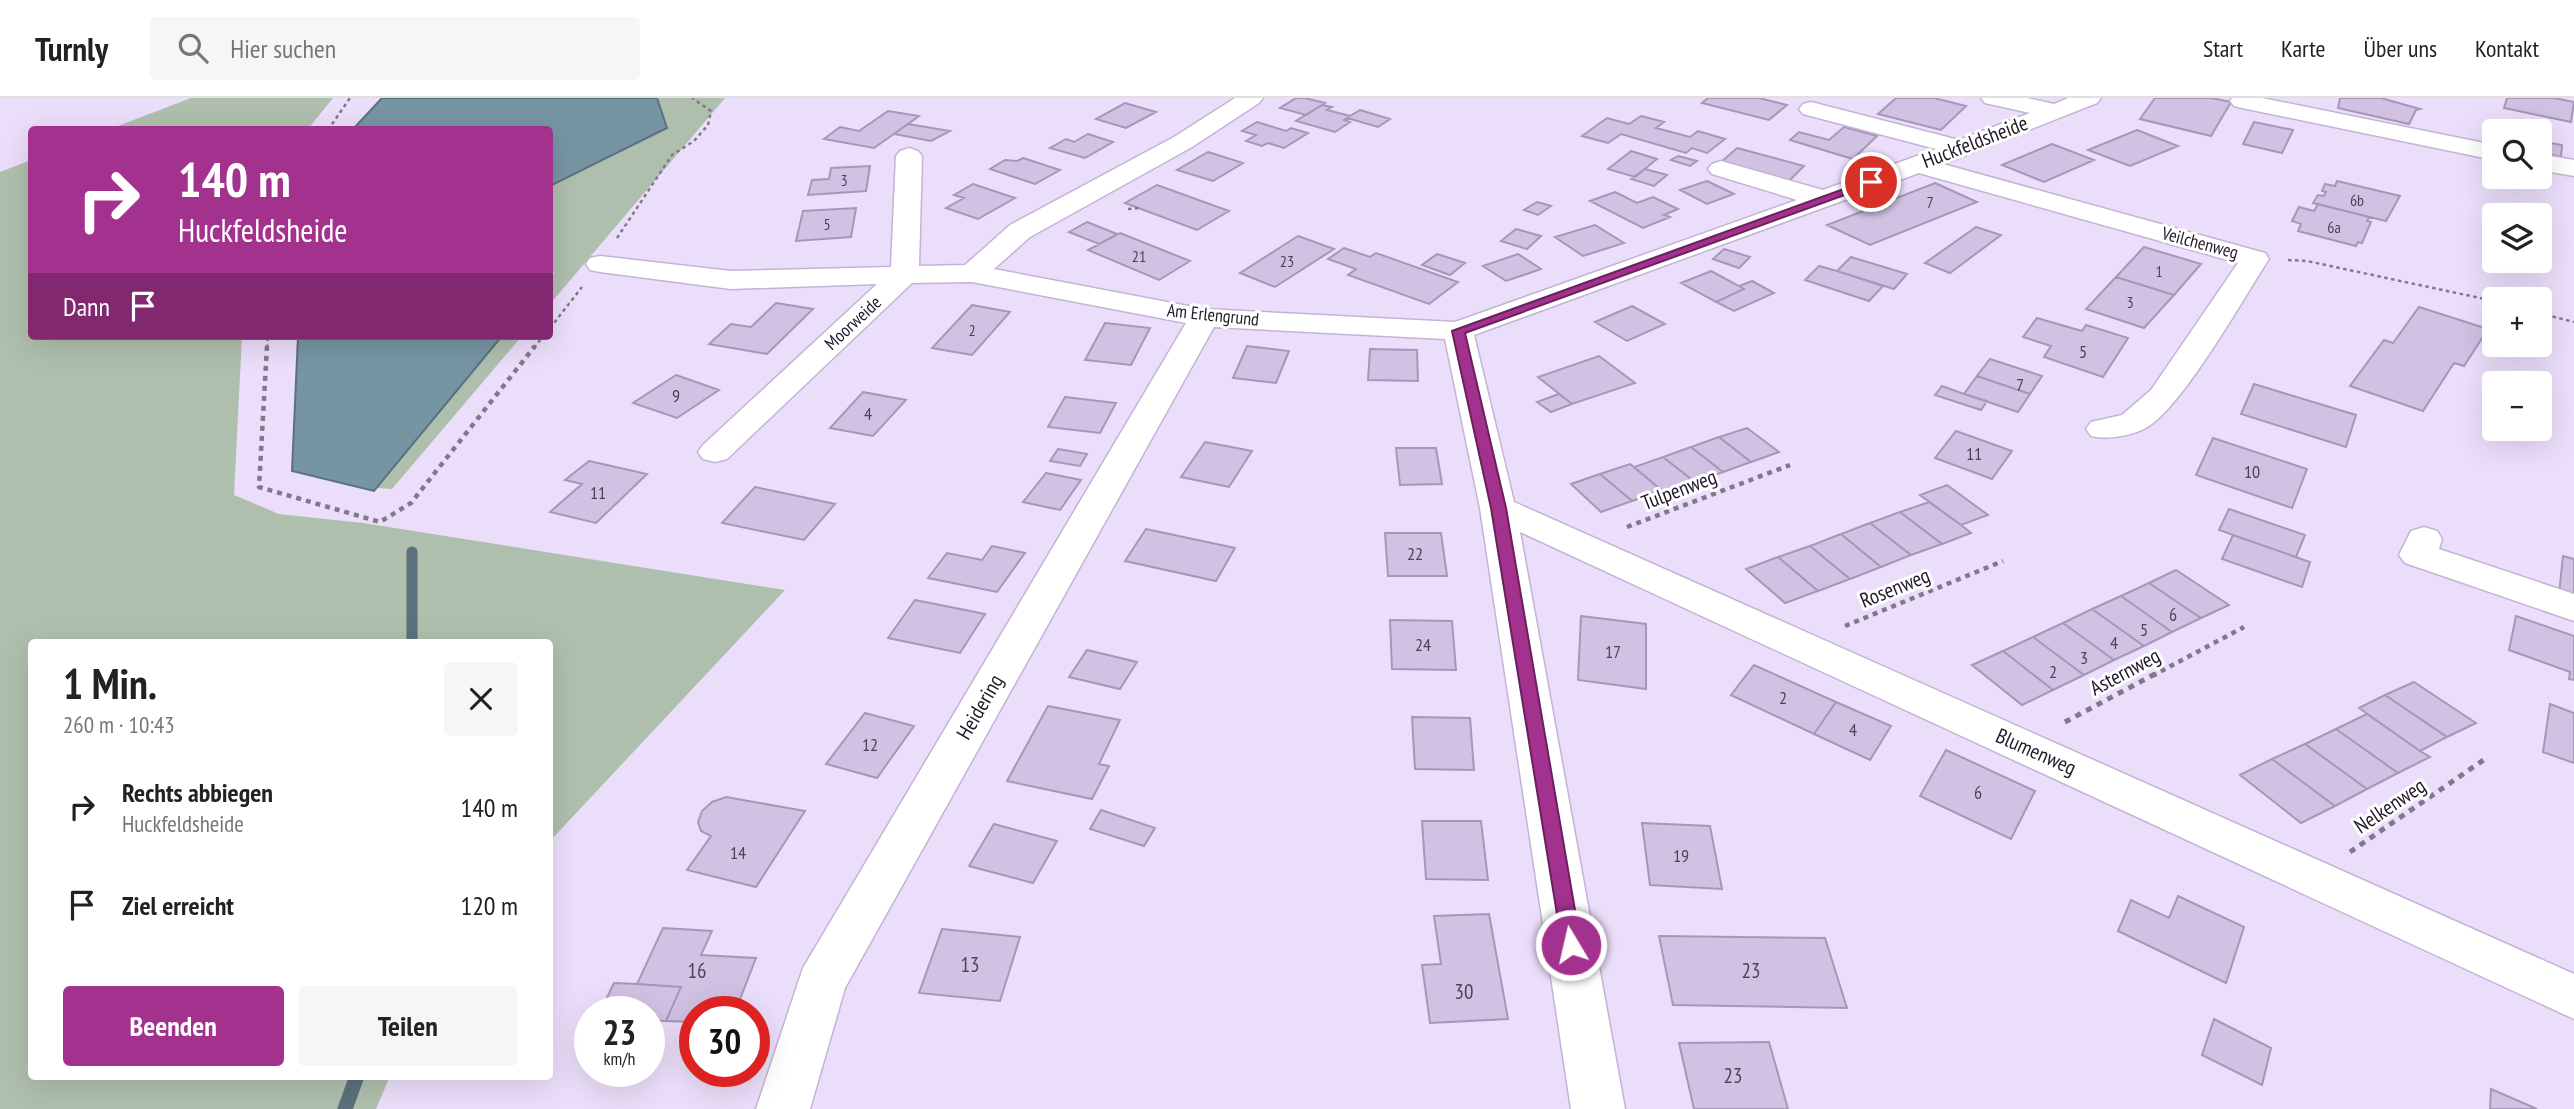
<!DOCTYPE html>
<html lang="de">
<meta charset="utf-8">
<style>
:root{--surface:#fff;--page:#f6f6f6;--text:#222;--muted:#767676;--line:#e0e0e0;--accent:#a3328e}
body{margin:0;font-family:"PT Sans Narrow",sans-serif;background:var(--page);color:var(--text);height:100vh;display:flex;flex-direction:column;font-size:26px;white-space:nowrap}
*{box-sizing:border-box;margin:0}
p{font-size:23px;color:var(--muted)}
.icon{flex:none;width:38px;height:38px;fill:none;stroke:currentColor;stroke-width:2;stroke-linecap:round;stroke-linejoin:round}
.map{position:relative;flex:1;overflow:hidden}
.side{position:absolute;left:28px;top:541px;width:525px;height:441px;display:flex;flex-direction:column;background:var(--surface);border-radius:7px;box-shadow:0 7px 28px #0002}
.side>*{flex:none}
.guide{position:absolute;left:28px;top:28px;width:525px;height:214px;border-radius:7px;box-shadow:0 7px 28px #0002;background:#a3328e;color:#fff;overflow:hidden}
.controls{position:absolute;left:2482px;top:21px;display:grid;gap:14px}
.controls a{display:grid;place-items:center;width:70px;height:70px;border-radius:7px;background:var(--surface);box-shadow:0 7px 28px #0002;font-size:35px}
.speed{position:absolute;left:574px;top:898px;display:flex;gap:14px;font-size:35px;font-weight:700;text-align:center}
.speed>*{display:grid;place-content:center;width:91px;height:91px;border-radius:50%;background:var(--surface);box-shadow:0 7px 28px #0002;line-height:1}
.speed small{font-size:18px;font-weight:400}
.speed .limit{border:10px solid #d22;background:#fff;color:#111}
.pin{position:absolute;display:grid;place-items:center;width:60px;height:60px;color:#fff;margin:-30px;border:4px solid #fff;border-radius:50%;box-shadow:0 2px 7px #0007}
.me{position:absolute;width:77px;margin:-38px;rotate:351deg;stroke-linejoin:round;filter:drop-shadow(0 0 5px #0008)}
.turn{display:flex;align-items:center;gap:24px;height:147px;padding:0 35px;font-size:32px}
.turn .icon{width:91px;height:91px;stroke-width:2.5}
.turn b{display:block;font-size:49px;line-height:60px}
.then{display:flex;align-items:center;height:66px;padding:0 35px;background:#0003;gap:14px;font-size:26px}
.round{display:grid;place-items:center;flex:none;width:74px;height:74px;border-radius:7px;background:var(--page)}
.head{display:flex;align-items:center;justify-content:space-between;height:119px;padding:0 35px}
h1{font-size:42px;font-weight:600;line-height:52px}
.button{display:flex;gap:14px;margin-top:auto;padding:14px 35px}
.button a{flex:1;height:80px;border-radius:7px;background:var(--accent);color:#fff;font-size:28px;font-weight:600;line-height:80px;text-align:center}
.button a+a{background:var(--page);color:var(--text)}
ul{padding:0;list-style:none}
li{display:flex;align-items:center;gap:21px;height:98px;padding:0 35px}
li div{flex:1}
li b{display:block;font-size:26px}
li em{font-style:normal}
header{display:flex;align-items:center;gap:42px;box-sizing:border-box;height:98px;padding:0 35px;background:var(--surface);border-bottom:2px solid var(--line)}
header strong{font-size:33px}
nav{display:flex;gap:38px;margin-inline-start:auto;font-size:24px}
.search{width:490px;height:63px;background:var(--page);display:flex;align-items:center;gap:18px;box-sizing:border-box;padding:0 24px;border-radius:7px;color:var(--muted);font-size:26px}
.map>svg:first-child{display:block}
</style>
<header>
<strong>Turnly</strong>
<div class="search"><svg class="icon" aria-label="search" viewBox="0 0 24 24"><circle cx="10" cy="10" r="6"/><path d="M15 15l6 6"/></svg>Hier suchen</div>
<nav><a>Start</a><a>Karte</a><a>Über uns</a><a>Kontakt</a></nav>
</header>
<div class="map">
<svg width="2574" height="1011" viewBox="0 0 2574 1011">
<rect width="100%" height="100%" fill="#ebdefa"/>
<path fill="#afbfad" d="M 191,0 L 333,0 L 308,31 L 110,31 Z
M 657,0 L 725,0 L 550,206 L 550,180 L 554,175 L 550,170 L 550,88 L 666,31 Z
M 31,62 L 32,238 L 242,238 L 234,397 L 279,416 L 363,425 L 785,492 L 550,743 L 550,544 L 32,544 L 32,978 L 390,978 L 376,1011 L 0,1011 L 0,74 Z
M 502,238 L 522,238 L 392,391 L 377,390 Z"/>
<path fill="#7695a3" stroke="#5c707e" stroke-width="2" d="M 382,0 L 657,0 L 667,30 L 550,88 L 550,32 L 353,31 Z
M 298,238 L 502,238 L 374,393 L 292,373 Z"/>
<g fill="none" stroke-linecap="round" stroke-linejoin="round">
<path stroke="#5c707e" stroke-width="11" d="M 412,454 L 412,544"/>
<path stroke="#5c707e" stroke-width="15" d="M 345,1011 L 357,978"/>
</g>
<path fill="#d1c2e4" stroke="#a697b8" stroke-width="2" d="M 1296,0 L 1305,0 L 1325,5 L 1306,17 L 1280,10 Z
M 1708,0 L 1759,0 L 1787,7 L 1769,22 L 1702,5 Z
M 1896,0 L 1934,0 L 1966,8 L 1941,32 L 1878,16 Z
M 2155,0 L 2211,0 L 2231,4 L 2211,38 L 2140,21 Z
M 2340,0 L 2381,0 L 2420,11 L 2416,12 L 2409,26 L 2338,10 Z
M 2507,0 L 2554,0 L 2574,4 L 2571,24 L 2504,10 Z
M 1125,5 L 1156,14 L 1126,30 L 1096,21 Z
M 1322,7 L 1332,9 L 1327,12 L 1350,18 L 1344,22 L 1350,24 L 1335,34 L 1296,23 Z
M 1360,12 L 1390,21 L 1378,29 L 1347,20 Z
M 888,13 L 919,18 L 874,50 L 824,41 L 840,29 L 859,33 Z
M 1641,18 L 1664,24 L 1656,30 L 1690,39 L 1698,33 L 1725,41 L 1707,55 L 1692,50 L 1686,55 L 1621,36 L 1608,45 L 1582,38 L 1607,20 L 1629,26 Z
M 1257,24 L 1286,33 L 1291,30 L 1308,35 L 1284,50 L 1268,45 L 1262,48 L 1246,43 L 1256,37 L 1242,33 Z
M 2254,24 L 2293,32 L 2282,55 L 2243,46 Z
M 908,26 L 950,33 L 931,43 L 894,36 Z
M 1844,29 L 1877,38 L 1853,61 L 1790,42 L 1799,34 L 1829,42 Z
M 2137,32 L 2178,48 L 2130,68 L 2088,52 Z
M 1088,36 L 1113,44 L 1085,60 L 1050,50 L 1066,41 L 1074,44 Z
M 2539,43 L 2562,47 L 2561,59 L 2539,54 Z
M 2052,46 L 2094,62 L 2044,84 L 2002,67 Z
M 1737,50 L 1804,68 L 1787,85 L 1719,66 Z
M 1631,53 L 1657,61 L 1635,79 L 1608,71 Z
M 1208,54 L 1243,65 L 1213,83 L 1177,72 Z
M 1678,58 L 1697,63 L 1690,68 L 1671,62 Z
M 1023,60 L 1060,72 L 1035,86 L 990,71 L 1005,62 L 1017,63 Z
M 870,68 L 866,93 L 808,97 L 812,82 L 829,81 L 831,70 Z
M 1645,71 L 1667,77 L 1654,88 L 1631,81 Z
M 1707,83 L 1734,96 L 1707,106 L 1680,92 Z
M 2337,83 L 2400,98 L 2386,123 L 2313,105 L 2318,97 L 2324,98 L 2326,94 L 2322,93 L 2325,86 L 2335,88 Z
M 1935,85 L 1977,104 L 1870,147 L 1827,127 Z
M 973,86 L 1015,100 L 978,121 L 946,110 L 964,100 L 954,97 Z
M 1157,87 L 1229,113 L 1197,132 L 1125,105 Z
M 1615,94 L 1637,105 L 1653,99 L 1678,111 L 1664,117 L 1670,119 L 1643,130 L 1590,103 Z
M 1537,104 L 1551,108 L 1538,117 L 1524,112 Z
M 2318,106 L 2369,119 L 2367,123 L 2371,124 L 2362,145 L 2358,144 L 2356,148 L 2298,133 L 2301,126 L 2292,123 L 2299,109 L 2314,113 Z
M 856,110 L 851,139 L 796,143 L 803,113 Z
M 1087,124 L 1117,136 L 1099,146 L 1069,134 Z
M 1595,127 L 1624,145 L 1583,158 L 1555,139 Z
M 1976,129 L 2001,137 L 1950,175 L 1925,165 Z
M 1516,131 L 1541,138 L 1527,151 L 1501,143 Z
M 1120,135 L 1190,163 L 1159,182 L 1088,152 Z
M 1298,138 L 1334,151 L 1275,189 L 1240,175 Z
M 2144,149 L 2201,166 L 2174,197 L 2116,179 Z
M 1344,150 L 1370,159 L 1376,155 L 1458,184 L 1429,206 L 1348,177 L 1356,171 L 1328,161 Z
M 1724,151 L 1750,159 L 1739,170 L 1713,161 Z
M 1437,156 L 1465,165 L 1450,177 L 1422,167 Z
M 1518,156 L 1541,171 L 1506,183 L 1483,168 Z
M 1851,159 L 1907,176 L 1894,191 L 1837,173 Z
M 1819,168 L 1837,173 L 1883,188 L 1869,203 L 1805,182 Z
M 1711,173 L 1739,188 L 1744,191 L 1716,204 L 1681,185 Z
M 2116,179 L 2174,197 L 2144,230 L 2086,211 Z
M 1752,183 L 1774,195 L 1734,213 L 1716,204 L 1744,191 L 1739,188 Z
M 776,205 L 813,211 L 767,256 L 709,246 L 731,226 L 751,229 Z
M 972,207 L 1010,214 L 972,257 L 932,250 Z
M 1632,208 L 1665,226 L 1627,243 L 1595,224 Z
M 2419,209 L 2488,231 L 2464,268 L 2454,265 L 2423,313 L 2350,288 L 2384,242 L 2393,245 Z
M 2037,220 L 2082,233 L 2086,227 L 2128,240 L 2103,279 L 2044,259 L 2051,248 L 2023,239 Z
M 1105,225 L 1150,230 L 1131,267 L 1085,262 Z
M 1247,248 L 1289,253 L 1276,285 L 1233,280 Z
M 1370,251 L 1417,252 L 1418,283 L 1368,282 Z
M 1599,258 L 1635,285 L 1572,306 L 1538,279 Z
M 1990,261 L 2042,278 L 2030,296 L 1977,278 Z
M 676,277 L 719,292 L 677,320 L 633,305 Z
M 1977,278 L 2030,296 L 2018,314 L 1964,296 Z
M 2254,286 L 2356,317 L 2346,349 L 2241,316 Z
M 1942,288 L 1964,296 L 1987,303 L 1981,312 L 1935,297 Z
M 863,294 L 906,302 L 873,338 L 830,330 Z
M 1559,296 L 1572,306 L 1551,314 L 1537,304 Z
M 1065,299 L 1116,305 L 1100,335 L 1048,329 Z
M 1747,330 L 1779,354 L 1751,364 L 1719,339 Z
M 1956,333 L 2012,353 L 1992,381 L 1935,360 Z
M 1719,339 L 1751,364 L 1723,374 L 1691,349 Z
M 2213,340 L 2307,371 L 2292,410 L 2196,377 Z
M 1205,344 L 1252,353 L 1229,389 L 1181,379 Z
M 1691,349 L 1723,374 L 1695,384 L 1663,359 Z
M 1396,350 L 1436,350 L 1442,386 L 1400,387 Z
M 1058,351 L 1087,356 L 1080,368 L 1050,363 Z
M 1663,359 L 1695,384 L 1665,395 L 1634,369 Z
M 589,363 L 647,376 L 596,425 L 550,414 L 582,386 L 565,382 Z
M 1630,366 L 1634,369 L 1661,392 L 1632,403 L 1600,376 Z
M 1046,375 L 1081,382 L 1060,412 L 1023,404 Z
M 1600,376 L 1632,403 L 1601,414 L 1571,386 Z
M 1947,387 L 1988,417 L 1961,427 L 1920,397 Z
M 755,389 L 835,406 L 804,442 L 722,425 Z
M 1929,404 L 1961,427 L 1971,435 L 1942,446 L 1900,414 Z
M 2229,411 L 2305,437 L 2296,459 L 2219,432 Z
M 1900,414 L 1942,446 L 1911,457 L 1870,425 Z
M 1870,425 L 1911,457 L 1881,469 L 1841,436 Z
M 1146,431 L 1235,450 L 1216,483 L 1125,463 Z
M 1385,435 L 1441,435 L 1447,478 L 1388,478 Z
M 1841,436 L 1881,469 L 1850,481 L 1810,448 Z
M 2233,437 L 2310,464 L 2302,489 L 2222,461 Z
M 992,448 L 1025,455 L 997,494 L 928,480 L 947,455 L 982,462 Z
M 1810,448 L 1850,481 L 1818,493 L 1778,459 Z
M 2563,458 L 2574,461 L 2574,501 L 2559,496 Z
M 1778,459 L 1818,493 L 1785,505 L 1746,471 Z
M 2176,472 L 2229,507 L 2201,520 L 2149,485 Z
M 2149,485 L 2201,520 L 2172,534 L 2121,498 Z
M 2121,498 L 2172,534 L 2144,548 L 2092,511 Z
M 915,502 L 985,516 L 960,555 L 888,540 Z
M 2092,511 L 2144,548 L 2114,562 L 2063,525 Z
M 1581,518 L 1646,526 L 1646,591 L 1578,582 Z
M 2516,518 L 2574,538 L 2574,582 L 2569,581 L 2570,574 L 2509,552 Z
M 1390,522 L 1452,523 L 1456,572 L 1392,571 Z
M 2063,525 L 2114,562 L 2084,577 L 2033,539 Z
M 2033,539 L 2084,577 L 2053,592 L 2003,553 Z
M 1087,552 L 1137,564 L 1120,591 L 1069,579 Z
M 2003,553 L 2053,592 L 2022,607 L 1972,567 Z
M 1754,567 L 1836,604 L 1814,636 L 1731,597 Z
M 2414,584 L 2476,625 L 2447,639 L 2385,597 Z
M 2385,597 L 2447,639 L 2420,653 L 2359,610 Z
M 1836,604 L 1891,628 L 1870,662 L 1814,636 Z
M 2550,606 L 2574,615 L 2574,665 L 2543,654 Z
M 1048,608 L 1120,622 L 1099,666 L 1109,668 L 1092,701 L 1007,683 Z
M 865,615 L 914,628 L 877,680 L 826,666 Z
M 2367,616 L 2420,653 L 2430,659 L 2398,675 L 2336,631 Z
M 1412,619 L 1470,620 L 1474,672 L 1415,671 Z
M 2336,631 L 2398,675 L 2367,691 L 2305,646 Z
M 2305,646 L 2367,691 L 2335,708 L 2272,661 Z
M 1946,652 L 2035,693 L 2011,741 L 1920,698 Z
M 2272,661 L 2335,708 L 2301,725 L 2240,677 Z
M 726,699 L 805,713 L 756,789 L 687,772 L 711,738 L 701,733 L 698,724 L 702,713 L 712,704 Z
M 1101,712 L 1155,730 L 1144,748 L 1090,731 Z
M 1422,723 L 1481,723 L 1488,782 L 1426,781 Z
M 1642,725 L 1710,728 L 1722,791 L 1650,787 Z
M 994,726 L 1057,743 L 1033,785 L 969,768 Z
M 2178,798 L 2244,829 L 2226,885 L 2118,833 L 2131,802 L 2169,820 Z
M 1489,816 L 1508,921 L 1430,925 L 1422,867 L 1441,866 L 1434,818 Z
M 663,830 L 712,833 L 701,857 L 756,860 L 735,914 L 695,914 L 695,924 L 666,923 L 681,889 L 637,886 Z
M 942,831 L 1020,839 L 1000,903 L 919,895 Z
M 1659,838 L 1825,840 L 1847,910 L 1673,907 Z
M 614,885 L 637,886 L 681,889 L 666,923 L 649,922 L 649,914 L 600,914 Z
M 2214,921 L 2271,950 L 2262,987 L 2202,957 Z
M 1769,944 L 1788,1011 L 1694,1011 L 1679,945 Z
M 2491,991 L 2537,1011 L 2490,1011 Z"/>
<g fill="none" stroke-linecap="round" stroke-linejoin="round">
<g stroke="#c3b4d5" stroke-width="3">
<path id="minor" d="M 1235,0 L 1263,0 L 1259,5 L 1192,49 L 1030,139 L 994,171 L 1204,211 L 1455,224 L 1797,102 L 1712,76 L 1708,71 L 1712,66 L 1721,63 L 1823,92 L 1936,51 L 1803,16 L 1799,11 L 1803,6 L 1811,4 L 1959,42 L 2030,15 L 1985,5 L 1981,0 L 2027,0 L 2054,6 L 2068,0 L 2101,0 L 2097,5 L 1943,66 L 2265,155 L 2269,161 C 2244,199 2180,314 2144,331 C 2130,338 2106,342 2091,338 L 2086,331 L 2091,324 L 2122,317 L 2151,292 L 2238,165 L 1919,75 L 1474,237 L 1514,404 L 2574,876 L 2574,921 L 1520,434 L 1625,1011 L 1571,1011 L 1480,410 L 1445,241 L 1214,229 L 845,890 L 810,1011 L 756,1011 L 803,870 L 1186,225 L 972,184 L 912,185 L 727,361 L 715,364 L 703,361 L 698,354 L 703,347 L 877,186 L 731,191 L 600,174 L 590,172 L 586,166 L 590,160 L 600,158 L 731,173 L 891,169 L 896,58 L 900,53 L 909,50 L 918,53 L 922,58 L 919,168 L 965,167 L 1010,127 L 1174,39 Z
M 2232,0 L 2262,0 L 2494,47 L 2494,62 L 2242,10 L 2234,8 L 2230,3 Z
M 2539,56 L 2574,62 L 2574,78 L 2539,72 Z
M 2424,429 L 2437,433 L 2442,441 L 2439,451 L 2574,496 L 2574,523 L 2405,465 L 2399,457 L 2411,433 Z"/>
</g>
<path stroke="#81788c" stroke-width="2.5" stroke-dasharray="3.5 3.5" stroke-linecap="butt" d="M 328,32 L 350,0
M 1128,111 L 1140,110
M 617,140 L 672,57 L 694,43 L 708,27 L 711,13 L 692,0
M 2288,162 L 2307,163 L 2494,203
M 2539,215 L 2574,224
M 550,230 L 582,189
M 267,250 L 268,238
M 534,250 L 543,238"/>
<path stroke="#81788c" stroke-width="4.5" stroke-dasharray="5 5" stroke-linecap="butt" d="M 267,248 L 259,389 L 380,424 L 411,405 L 535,248
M 1627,429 L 1790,367
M 1845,528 L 2003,463
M 2152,578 L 2244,529"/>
<path stroke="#81788c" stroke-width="5" stroke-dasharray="6 6" stroke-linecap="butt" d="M 2065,624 L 2155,576
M 2350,754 L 2485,661"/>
<use href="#minor" fill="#fff" fill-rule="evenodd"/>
</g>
<path fill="#a3328e" stroke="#6a205c" stroke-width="2" d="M 1871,81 L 1876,84 L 1875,86 L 1465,235 L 1506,410 L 1581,847 L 1578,853 L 1571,856 L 1563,853 L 1491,410 L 1452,233 Z"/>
<g text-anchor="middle" stroke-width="6" stroke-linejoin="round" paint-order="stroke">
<g font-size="16" fill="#4c4456">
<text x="844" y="88">3</text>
<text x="2357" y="108">6b</text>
<text x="1930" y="110">7</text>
<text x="827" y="132">5</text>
<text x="2334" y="135">6a</text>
<text x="1139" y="164">21</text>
<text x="1287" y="169">23</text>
<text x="2159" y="179">1</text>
<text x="2130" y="210">3</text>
<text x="972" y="238">2</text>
</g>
<g font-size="18" fill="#201a27" stroke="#fff">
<text transform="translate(2200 145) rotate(15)" y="6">Veilchenweg</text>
<text transform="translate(1213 217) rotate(6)" y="6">Am Erlengrund</text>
<text transform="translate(853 225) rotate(-43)" y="6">Moorweide</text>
</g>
<g font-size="18" fill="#4c4456">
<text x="2083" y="260">5</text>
<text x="2020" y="293">7</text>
<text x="676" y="304">9</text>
<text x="868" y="322">4</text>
<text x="1974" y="362">11</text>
<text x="2252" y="380">10</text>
<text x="598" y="401">11</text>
<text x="1415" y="462">22</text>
<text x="2173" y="523">6</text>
<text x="2144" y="538">5</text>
<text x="2114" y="551">4</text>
<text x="1423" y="553">24</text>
<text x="1613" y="560">17</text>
<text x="2084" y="566">3</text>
<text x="2053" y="580">2</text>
<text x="1783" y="606">2</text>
<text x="1853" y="638">4</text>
<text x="870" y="653">12</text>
<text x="1978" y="701">6</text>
<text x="738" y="761">14</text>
<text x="1681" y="764">19</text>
</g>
<g font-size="21" fill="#201a27" stroke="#fff">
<text transform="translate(1975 44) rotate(-21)" y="7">Huckfeldsheide</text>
<text transform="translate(1679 392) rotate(-21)" y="7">Tulpenweg</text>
<text transform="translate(1895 490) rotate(-22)" y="7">Rosenweg</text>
<text transform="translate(2125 574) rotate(-28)" y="7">Asternweg</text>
<text transform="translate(980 609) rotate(-60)" y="7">Heidering</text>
<text transform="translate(2036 654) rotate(24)" y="7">Blumenweg</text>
<text transform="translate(2390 708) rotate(-34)" y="7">Nelkenweg</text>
</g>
<g font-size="21" fill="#4c4456">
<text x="970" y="874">13</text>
<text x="697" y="880">16</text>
<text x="1751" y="880">23</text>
<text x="1464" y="901">30</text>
<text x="1733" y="985">23</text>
</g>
</g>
</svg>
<div class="controls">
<a><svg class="icon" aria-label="search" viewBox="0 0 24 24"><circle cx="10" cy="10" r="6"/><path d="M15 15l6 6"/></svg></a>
<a><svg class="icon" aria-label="layers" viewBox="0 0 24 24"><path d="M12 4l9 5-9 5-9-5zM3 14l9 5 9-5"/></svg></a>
<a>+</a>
<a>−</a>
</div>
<div class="speed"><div>23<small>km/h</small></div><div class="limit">30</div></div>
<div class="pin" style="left:1871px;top:84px;background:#d93025"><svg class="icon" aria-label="arrive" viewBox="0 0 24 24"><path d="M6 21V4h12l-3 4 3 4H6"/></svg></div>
<svg class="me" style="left:1571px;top:847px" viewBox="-20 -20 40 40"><circle r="17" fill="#a3328e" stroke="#fff" stroke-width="3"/><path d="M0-11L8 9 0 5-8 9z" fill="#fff"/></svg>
<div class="guide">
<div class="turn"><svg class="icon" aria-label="right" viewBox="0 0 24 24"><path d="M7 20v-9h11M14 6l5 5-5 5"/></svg><div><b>140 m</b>Huckfeldsheide</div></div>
<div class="then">Dann<svg class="icon" aria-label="arrive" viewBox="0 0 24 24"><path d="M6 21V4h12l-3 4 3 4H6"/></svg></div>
</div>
<section class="side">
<div class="head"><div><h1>1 Min.</h1><p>260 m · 10:43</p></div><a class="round"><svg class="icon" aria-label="close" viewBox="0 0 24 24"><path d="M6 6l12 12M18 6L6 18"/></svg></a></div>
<ul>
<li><svg class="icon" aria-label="right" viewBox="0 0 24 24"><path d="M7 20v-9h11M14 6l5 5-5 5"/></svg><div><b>Rechts abbiegen</b><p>Huckfeldsheide</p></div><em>140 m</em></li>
<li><svg class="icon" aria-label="arrive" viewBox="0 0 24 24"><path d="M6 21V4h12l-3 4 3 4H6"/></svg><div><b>Ziel erreicht</b></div><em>120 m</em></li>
</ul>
<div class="button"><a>Beenden</a><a>Teilen</a></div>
</section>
</div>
